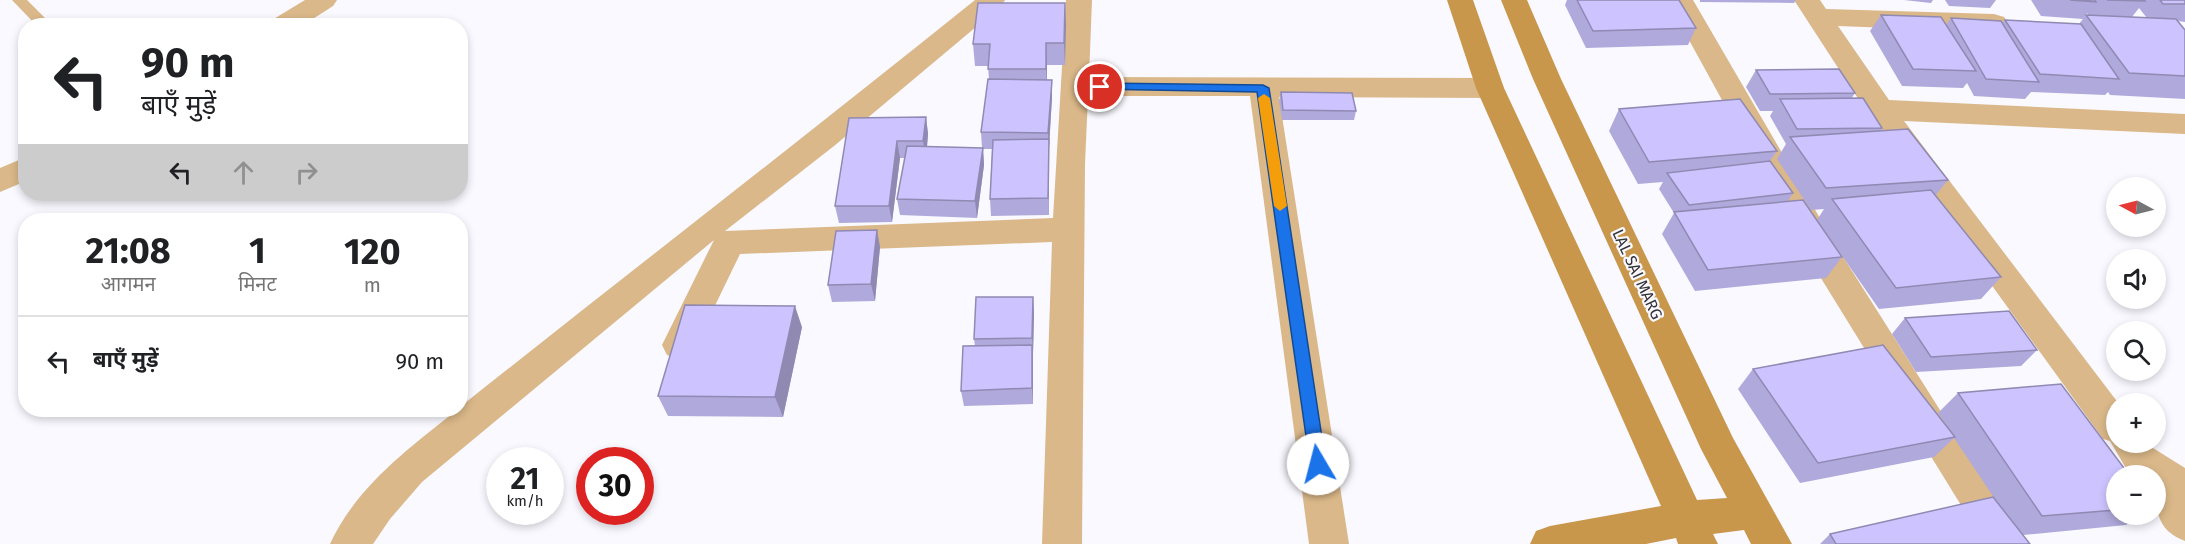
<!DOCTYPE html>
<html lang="hi">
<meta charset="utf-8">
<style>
:root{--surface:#fff;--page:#f6f6f6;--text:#202124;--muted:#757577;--line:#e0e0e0}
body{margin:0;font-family:"Fira Sans","Noto Sans Devanagari",sans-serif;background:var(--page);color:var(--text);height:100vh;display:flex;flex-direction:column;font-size:22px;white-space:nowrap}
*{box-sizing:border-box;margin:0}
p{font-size:20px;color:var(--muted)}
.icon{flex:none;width:33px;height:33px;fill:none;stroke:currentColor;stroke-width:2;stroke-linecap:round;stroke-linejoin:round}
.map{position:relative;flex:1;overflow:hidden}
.side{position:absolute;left:18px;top:213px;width:450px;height:204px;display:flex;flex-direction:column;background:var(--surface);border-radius:24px;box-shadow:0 3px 9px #0003}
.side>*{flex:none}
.guide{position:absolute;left:18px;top:18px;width:450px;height:183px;border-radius:24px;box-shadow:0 3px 9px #0003;background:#fff;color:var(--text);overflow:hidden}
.needle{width:39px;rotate:277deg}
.tools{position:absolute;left:2106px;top:177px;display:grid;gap:12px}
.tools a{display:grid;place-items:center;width:60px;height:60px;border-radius:50%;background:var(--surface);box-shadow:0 3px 9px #0003;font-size:30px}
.speed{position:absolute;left:486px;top:447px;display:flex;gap:12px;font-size:30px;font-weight:700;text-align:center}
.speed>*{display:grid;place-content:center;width:78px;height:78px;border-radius:50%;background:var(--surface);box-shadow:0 3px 9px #0003;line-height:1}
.speed small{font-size:15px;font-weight:400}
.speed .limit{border:9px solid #d22;background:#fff;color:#111}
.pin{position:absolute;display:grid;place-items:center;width:51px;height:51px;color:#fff;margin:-26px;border:3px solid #fff;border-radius:50%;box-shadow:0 2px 6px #0007}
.me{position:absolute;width:66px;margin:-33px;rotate:352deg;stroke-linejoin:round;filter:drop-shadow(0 0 4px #0008)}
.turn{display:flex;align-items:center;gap:21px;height:126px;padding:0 24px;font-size:27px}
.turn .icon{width:78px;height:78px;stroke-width:2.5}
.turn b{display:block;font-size:42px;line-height:51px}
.lanes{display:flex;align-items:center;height:57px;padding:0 24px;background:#0003;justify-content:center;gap:30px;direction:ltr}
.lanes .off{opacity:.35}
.eta{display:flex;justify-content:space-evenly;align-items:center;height:102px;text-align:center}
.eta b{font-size:36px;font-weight:700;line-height:42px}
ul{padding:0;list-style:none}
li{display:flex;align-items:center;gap:18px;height:90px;padding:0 24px;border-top:2px solid var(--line)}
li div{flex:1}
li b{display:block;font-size:22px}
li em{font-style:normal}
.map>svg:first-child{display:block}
</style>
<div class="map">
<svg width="2185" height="544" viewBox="0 0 2185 544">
<rect width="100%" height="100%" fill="#f9f9ff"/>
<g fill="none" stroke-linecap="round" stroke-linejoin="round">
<path fill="#dab889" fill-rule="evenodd" d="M 12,0 L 27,0 L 53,26 L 37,26 Z"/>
<path fill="#dab889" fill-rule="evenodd" d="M 305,0 L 337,0 L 333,6 L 302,26 L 269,26 L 272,20 Z
M 975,0 L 1005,0 L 1001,6 L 834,146 L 725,231 L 1053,218 L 1066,0 L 1092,0 L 1089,77 L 1490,78 L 1500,81 L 1504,88 L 1500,95 L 1490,98 L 1279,97 L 1349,544 L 1309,544 L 1250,96 L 1088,96 L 1085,164 L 1082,544 L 1042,544 L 1052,242 L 740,254 L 691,355 L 679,359 L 667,355 L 662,345 L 714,240 L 422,482 L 390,519 L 373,544 L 330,544 C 356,487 409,448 457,410 L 460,410 L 460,407 C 632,270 805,137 975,0 Z
M 1667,0 L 1693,0 L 1835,244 L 1945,418 L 2021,531 L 2027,544 L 1985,544 L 1811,262 Z
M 1794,0 L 1820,0 L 1826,9 L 1994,14 L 2004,17 L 2008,23 L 2004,29 L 1994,32 L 1838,26 L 1889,100 L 2185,114 L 2185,134 L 1904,121 L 2119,404 L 2116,404 L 2116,442 L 2150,442 L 2153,448 L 2185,468 L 2185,541 C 2153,529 2156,505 2156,476 L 2134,476 L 2127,470 L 2110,441 L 2103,439 L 1870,117 Z
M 26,157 L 26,181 L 0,192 L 0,168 Z"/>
<path fill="#c8974b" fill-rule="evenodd" d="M 1447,0 L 1473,0 L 1504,88 L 1697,500 L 1727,498 L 1701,449 L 1533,79 L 1501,0 L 1527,0 L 1561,79 L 1733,438 L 1792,544 L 1751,544 L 1744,530 L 1713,534 L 1718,544 L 1678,544 L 1676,538 L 1646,544 L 1530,544 L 1536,531 L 1550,526 L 1661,506 L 1476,88 Z"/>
</g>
<path fill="#b0a9db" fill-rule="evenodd" d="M 1567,0 L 1679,0 L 1696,28 L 1688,45 L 1586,48 L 1565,5 Z
M 1700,0 L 1796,0 L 1794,3 L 1700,2 Z
M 1904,0 L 1933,0 L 1931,3 Z
M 1945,0 L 1996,0 L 1990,8 L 1949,6 Z
M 2031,0 L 2185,0 L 2185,22 L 2178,21 L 2184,29 L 2185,29 L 2185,99 L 2110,95 L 2108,92 L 2105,95 L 2031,92 L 2025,99 L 1974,96 L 1967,83 L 1963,88 L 1902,86 L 1870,31 L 1881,15 L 1946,25 L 1951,18 L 2002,23 L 2005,20 L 2079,24 L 2086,15 L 2088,15 L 2087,13 L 2083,19 L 2041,16 ZM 2139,8 L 2147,18 L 2132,17 Z
M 1065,3 L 1065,65 L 1047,65 L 1047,80 L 1052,80 L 1052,97 L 1049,147 L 1049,215 L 991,216 L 990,199 L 992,149 L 983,149 L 984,165 L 977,218 L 900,215 L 897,199 L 905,158 L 900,158 L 892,222 L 839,223 L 835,206 L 849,118 L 926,117 L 928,134 L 927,147 L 982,148 L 981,132 L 989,79 L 988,66 L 975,66 L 973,44 Z
M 1756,70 L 1855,93 L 1851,99 L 1882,128 L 1881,131 L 1948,180 L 1935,196 L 2001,277 L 1981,299 L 1879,309 L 1829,237 L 1842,257 L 1826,278 L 1695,291 L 1662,234 L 1674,213 L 1659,189 L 1663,182 L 1638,184 L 1609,131 L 1619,109 L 1777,151 L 1770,161 L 1793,193 L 1788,201 L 1817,220 L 1824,209 L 1811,210 L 1777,159 L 1786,144 L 1770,116 L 1773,111 L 1760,111 L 1746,87 Z
M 1281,92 L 1356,111 L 1354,120 L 1282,120 L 1279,101 Z
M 877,230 L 880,247 L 875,301 L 832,302 L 828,285 Z
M 1033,297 L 1034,313 L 1033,354 L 1033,404 L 964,406 L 961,391 L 975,346 L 974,339 Z
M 1905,318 L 2037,350 L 2021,366 L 1916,372 L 1892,334 Z
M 802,327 L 783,417 L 668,416 L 658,396 Z
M 1753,369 L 1950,430 L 1938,413 L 1958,393 L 2116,476 L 2116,514 L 2141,514 L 2126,525 L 2023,535 L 2030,544 L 1820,544 L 1830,534 L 1999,505 L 1954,438 L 1934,457 L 1800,483 L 1738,389 Z"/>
<path fill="#9089b2" d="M 1065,3 L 1066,25 L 1065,65 L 1064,43 Z
M 1046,43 L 1047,65 L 1046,91 Z
M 1052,80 L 1052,97 L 1049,147 L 1049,215 L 1048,133 Z
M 926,117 L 928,134 L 926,158 L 923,141 Z
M 897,141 L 900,158 L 892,222 L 889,206 Z
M 983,148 L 984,165 L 977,218 L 975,201 Z
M 877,230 L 880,247 L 875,301 L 871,284 Z
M 1033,297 L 1034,313 L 1033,354 L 1032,338 Z
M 795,306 L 802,327 L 783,417 L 775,397 Z
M 1032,345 L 1033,361 L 1033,404 L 1032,388 Z"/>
<path fill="#cdc4ff" stroke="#9089b2" stroke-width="1.5" d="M 1577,0 L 1679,0 L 1696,28 L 1593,31 Z
M 2070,0 L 2095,0 L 2096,2 Z
M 2107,0 L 2144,0 L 2145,1 Z
M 2160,0 L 2185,0 L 2185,4 L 2163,4 Z
M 978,3 L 1065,3 L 1064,43 L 1046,43 L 1046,69 L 988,69 L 990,44 L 973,44 Z
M 1881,15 L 1941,17 L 1976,71 L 1913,69 Z
M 2086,15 L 2176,19 L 2185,30 L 2185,76 L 2129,73 Z
M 1951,18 L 2001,21 L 2039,82 L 1986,79 Z
M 2005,20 L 2081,24 L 2119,79 L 2040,74 Z
M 1839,69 L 1855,93 L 1770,94 L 1756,70 Z
M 988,79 L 1052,80 L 1048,133 L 981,132 Z
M 1281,92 L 1352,93 L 1356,111 L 1283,110 Z
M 1863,98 L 1882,128 L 1797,129 L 1780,99 Z
M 1740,99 L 1777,151 L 1649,162 L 1619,109 Z
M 926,117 L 923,141 L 897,141 L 889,206 L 835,206 L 849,118 Z
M 1908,129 L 1948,180 L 1826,188 L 1790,137 Z
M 1049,139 L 1048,198 L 990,199 L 993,140 Z
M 907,146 L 983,148 L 975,201 L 897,199 Z
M 1770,161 L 1793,193 L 1689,205 L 1667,173 Z
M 1931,190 L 2001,277 L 1896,288 L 1832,199 Z
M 1803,200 L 1842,257 L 1708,270 L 1674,212 Z
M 877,230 L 871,284 L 828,285 L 836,231 Z
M 976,297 L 1033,297 L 1032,338 L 974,339 Z
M 685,305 L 795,306 L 775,397 L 658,396 Z
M 2009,311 L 2037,350 L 1931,357 L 1905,318 Z
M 1032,345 L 1032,388 L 961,391 L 963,346 Z
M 1883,345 L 1955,437 L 1818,463 L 1753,369 Z
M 2061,384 L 2130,476 L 2116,476 L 2116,510 L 2042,516 L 1958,393 Z
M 1993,497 L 2030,544 L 1836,544 L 1830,534 Z"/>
<path fill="#1a73e8" stroke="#114b97" stroke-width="1.5" d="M 1100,83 L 1263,85 L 1269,88 L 1326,464 L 1323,469 L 1318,471 L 1312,469 L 1310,464 L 1257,92 L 1095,89 L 1095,84 Z"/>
<path fill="#f59e0b" d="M 1264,94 L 1270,98 L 1287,206 L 1280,211 L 1274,206 L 1258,98 Z"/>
<g text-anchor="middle" stroke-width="4.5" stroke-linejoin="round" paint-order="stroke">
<g font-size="16" fill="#343337" stroke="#f9f9ff">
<text transform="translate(1638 274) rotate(65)" y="6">LAL SAI MARG</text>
</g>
</g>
</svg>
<div class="tools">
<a><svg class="needle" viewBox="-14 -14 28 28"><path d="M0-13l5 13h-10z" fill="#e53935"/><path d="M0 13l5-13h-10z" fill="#757577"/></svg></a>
<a><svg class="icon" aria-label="sound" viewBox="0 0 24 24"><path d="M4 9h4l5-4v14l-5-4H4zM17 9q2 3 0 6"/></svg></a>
<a><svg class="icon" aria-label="search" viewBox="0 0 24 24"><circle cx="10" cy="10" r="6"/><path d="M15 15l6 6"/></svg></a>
<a>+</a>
<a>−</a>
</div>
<div class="speed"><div>21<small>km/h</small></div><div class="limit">30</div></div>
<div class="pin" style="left:1100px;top:87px;background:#d93025"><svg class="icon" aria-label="arrive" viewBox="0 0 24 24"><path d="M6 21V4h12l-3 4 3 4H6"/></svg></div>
<svg class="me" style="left:1318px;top:464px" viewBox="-20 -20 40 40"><circle r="19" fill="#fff"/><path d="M0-13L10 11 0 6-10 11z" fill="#1a73e8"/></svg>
<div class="guide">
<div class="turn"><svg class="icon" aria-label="left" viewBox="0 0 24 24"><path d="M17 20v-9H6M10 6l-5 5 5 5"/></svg><div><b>90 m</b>बाएँ मुड़ें</div></div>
<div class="lanes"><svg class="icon" aria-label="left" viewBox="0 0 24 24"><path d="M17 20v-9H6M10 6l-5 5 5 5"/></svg><svg class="icon off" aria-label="ahead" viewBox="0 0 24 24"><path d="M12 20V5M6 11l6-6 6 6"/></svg><svg class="icon off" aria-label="right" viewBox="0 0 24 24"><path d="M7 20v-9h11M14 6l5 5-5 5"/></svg></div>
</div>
<section class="side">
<div class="eta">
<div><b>21:08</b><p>आगमन</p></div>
<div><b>1</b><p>मिनट</p></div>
<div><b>120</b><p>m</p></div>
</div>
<ul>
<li><svg class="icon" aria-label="left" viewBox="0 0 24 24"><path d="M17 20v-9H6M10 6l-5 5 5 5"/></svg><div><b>बाएँ मुड़ें</b></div><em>90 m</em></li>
</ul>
</section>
</div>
